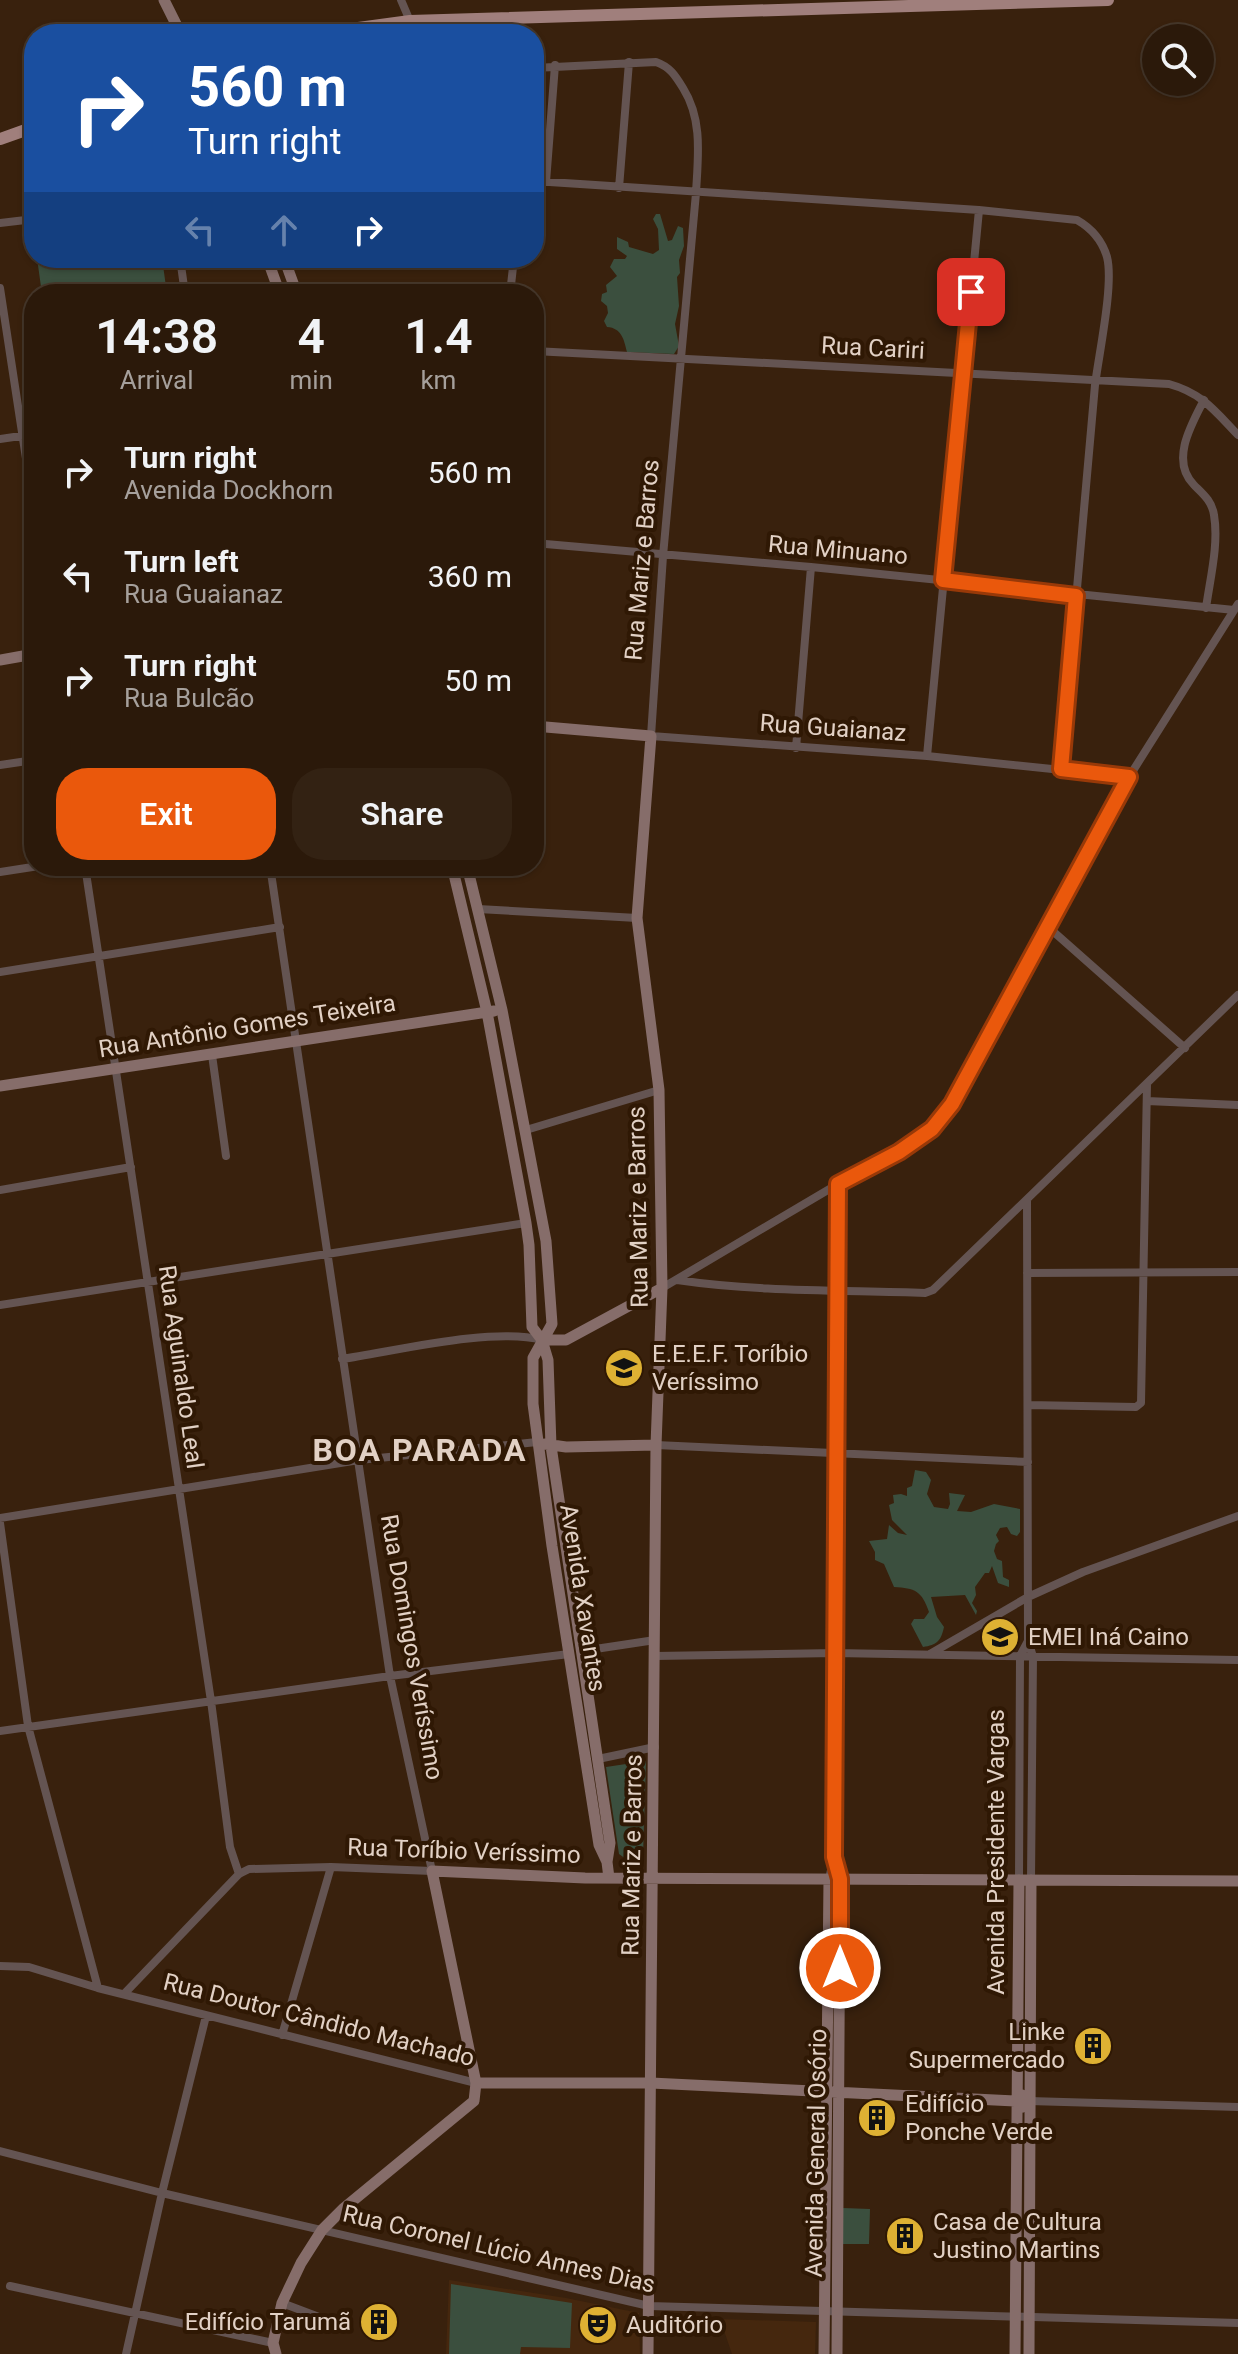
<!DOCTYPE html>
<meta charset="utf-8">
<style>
:root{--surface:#2b190a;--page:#332213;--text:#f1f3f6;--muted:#a6a09c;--line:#47382b;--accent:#ea580c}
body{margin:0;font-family:Roboto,sans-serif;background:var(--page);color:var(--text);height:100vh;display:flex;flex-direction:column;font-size:30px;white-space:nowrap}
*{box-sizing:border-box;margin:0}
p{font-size:26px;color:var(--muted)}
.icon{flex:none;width:44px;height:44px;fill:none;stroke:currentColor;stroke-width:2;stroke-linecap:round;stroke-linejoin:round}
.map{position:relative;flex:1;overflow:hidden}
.panel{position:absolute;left:24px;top:284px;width:520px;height:592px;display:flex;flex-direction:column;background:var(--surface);border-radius:32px;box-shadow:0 2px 6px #0004,0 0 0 2px var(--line)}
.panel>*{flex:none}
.top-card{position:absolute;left:24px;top:24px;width:520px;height:244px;border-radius:32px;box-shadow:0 2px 6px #0004,0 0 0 2px var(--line);background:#1a4fa0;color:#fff;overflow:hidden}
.buttons{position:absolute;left:1142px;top:24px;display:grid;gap:16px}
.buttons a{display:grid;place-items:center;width:72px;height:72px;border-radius:50%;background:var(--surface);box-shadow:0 2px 6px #0004,0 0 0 2px var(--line);font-size:40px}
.pin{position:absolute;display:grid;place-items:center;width:68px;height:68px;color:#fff;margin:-34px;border-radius:16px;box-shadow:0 4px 12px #0006}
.me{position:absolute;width:88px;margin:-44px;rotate:0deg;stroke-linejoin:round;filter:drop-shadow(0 0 6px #0008)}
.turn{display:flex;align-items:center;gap:28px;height:168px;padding:0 32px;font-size:36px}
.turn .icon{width:104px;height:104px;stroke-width:2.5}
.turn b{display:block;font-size:56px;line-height:68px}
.lanes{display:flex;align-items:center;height:76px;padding:0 32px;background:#0003;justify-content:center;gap:40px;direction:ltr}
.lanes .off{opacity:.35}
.eta{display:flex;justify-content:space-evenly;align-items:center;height:136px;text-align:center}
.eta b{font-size:48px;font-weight:600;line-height:56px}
.button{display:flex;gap:16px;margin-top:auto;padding:16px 32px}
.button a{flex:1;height:92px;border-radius:32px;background:var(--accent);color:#fff;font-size:32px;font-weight:600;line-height:92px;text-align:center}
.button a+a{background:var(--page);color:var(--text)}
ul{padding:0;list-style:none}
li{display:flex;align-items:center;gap:24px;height:104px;padding:0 32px}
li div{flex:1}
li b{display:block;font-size:30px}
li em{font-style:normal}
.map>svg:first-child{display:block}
</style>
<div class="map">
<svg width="1238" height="2354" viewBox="0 0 1238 2354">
<rect width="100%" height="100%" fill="#39210d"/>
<path fill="#45270e" d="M 449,2280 L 566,2298 L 639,2313 L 640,2354 L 446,2354 Z
M 720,2319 L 816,2322 L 815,2354 L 732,2354 Z"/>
<path fill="#3b4f3e" d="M 656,214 L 660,214 L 668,241 L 672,240 L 678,226 L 683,228 L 684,246 L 679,260 L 680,273 L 677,277 L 679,306 L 675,324 L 679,346 L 674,354 L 627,352 C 624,340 622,328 607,327 L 604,321 L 608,313 L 607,306 L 601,301 L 602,294 L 607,292 L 606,285 L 617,276 L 610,267 L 614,259 L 625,259 L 627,256 L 617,249 L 617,237 L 628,242 L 629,247 L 653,254 L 659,250 L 658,229 L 653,219 Z
M 37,258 L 162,258 L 167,294 L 42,294 Z
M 915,1470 L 926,1472 L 931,1480 L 927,1494 L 934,1507 L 948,1509 L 950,1504 L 949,1493 L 965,1495 L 957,1511 L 971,1512 L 994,1504 L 1020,1509 L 1020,1532 L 1017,1536 L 1011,1534 L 1007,1527 L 1000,1528 L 996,1535 L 999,1541 L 996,1544 L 994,1551 L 997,1559 L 1002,1561 L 1003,1577 L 1009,1580 L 1009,1587 L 998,1583 L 992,1566 L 989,1573 L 985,1573 L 975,1587 L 976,1595 L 972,1603 L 977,1611 L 976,1615 L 965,1595 L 931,1597 L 937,1617 L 944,1627 C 941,1641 937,1645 923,1647 L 911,1624 L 914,1619 L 924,1619 L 929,1612 C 922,1591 915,1588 894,1587 L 884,1564 L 875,1560 L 875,1552 L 869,1541 L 887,1539 L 889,1525 L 898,1533 L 907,1535 L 892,1520 L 889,1505 L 894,1503 L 893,1495 L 901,1494 L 907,1496 L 907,1488 L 912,1486 Z
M 646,1761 L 643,1855 L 626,1859 L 619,1854 L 606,1767 Z
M 843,2208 L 870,2209 L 869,2244 L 842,2244 Z
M 451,2284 L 572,2303 L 570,2348 L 521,2347 L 520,2354 L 449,2354 Z"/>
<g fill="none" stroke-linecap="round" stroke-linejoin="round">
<path stroke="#645452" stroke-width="8" d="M 401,0 L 410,21
M 534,68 L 656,62 C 670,67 675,75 683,88 C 703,120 698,156 696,193 L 663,556 L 651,736 L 927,756 L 1129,777
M 534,181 L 979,210 L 1077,220 C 1091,228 1102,240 1107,257 C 1114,284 1099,353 1095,385 C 1083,513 1072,641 1061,769
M 546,182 L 555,65
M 619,188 L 629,62
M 0,223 L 34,219
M 180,258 L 185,294
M 0,288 L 34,511
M 510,294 L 514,258
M 534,351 L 1169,384 C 1202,393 1215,411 1238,435
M 1204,400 C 1191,425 1170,461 1194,485 C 1203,494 1212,501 1214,515 C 1219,544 1210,579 1206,608
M 0,439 L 34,434
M 534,543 L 811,567 L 1234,610
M 796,748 L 811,567
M 927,756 L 979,210
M 0,765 L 34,760
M 85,866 L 211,1701 L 230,1847 L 239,1874
M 0,872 L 39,866
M 478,909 L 637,918
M 1047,926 L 1185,1048
M 0,972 L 280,927
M 212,1055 L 226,1156
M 1147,1101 L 1238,1105
M 526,1130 L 659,1090
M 0,1190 L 131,1167
M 1027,1201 L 1028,1640 L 1033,1657 L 1031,1880
M 1027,1273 L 1238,1272
M 677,1280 C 758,1292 843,1290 925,1293 L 933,1290 L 1238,995
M 662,1288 L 838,1184 L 899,1152 L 932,1129 L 952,1104 L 1129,777 L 1238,604
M 0,1305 L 526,1223
M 342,1359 C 396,1351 492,1327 542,1340
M 1028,1405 L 1136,1407 L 1141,1403 L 1147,1084
M 656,1445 L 1028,1462
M 0,1518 L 359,1460 L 537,1442
M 0,1523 L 28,1726 L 98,1988
M 582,1651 L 655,1640
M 930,1654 L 1028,1597 L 1083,1572 L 1238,1516
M 655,1656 L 835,1653 L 1238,1660
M 0,1731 L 390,1676 L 569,1654
M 598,1759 L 655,1747
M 829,1879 L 834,1857 L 838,1184
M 1019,1880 L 1020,1656 L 1028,1641
M 0,1966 L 29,1967 L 98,1988 L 476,2083
M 124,1994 L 239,1874 L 249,1869 L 331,1867 L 432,1871 L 390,1676 L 270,866
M 282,2035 L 331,1867
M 1029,2101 L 1238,2107
M 0,2151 L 162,2193 L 649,2306 L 1238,2323
M 10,2286 L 273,2343
M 282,2303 L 348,2328
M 126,2354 L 162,2193 L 206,2016"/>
<path stroke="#866d6a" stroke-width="11" d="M 164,0 L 181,34
M 267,258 L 280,294
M 284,258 L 297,294
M 0,660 L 34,654
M 534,726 L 651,736 L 637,918 L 659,1090 L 662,1288 L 656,1445 L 648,2354
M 452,866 L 487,1012 L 526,1223 L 529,1245 L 532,1327 L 542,1340 L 548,1360 L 551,1446 L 610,1843 L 607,1862 L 609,1878
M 467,866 L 502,1010 L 546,1241 L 552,1324 L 533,1358 L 533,1404 L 552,1546 L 599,1845 L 607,1862
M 0,1086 L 494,1011
M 542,1340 L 566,1340 L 662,1288
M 545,1444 L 566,1447 L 656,1445
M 476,2083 L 651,2083 L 1015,2101 L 1022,2107 L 1029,2101 L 1022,2095 L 1015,2101
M 276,2354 L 273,2343 L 282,2303 L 301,2263 L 322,2230 L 344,2208 L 474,2101 L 476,2083 L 432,1871 L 585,1878 L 1238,1881
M 824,2354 L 829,1879
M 837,2354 L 840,1879
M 1015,2354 L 1019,1880
M 1029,2354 L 1031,1880"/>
<path stroke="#a07f7c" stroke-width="12" d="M 314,34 L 410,21 L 1108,0
M 0,139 L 34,127"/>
</g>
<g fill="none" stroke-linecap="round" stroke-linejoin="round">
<g stroke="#983908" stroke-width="20">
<path id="route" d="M 840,1968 L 840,1879 L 834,1857 L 838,1184 L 899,1152 L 932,1129 L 952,1104 L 1129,777 L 1061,769 L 1076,596 L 943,580 L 971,292"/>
</g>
<use href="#route" stroke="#ea580c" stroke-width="14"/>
</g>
<defs>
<g id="school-disc" transform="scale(2)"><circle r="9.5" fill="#deb133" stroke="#2f1804"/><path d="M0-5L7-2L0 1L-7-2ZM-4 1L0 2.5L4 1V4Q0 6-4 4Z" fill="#111"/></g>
<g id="building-disc" transform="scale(2)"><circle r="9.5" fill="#deb133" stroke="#2f1804"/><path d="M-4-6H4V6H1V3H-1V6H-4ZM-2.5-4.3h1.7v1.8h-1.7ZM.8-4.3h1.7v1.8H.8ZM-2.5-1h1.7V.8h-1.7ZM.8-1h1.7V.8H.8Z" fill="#111"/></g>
<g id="theatre-disc" transform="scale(2)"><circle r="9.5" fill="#deb133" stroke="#2f1804"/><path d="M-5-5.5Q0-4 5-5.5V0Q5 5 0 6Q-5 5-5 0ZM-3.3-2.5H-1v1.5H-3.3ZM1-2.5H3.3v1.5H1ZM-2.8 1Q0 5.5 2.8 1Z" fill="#111"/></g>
</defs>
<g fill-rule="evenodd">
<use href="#school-disc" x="624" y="1368"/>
<use href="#school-disc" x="1000" y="1637"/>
<use href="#building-disc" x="1093" y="2046"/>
<use href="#building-disc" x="877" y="2118"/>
<use href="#building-disc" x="905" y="2236"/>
<use href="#building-disc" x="379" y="2322"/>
<use href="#theatre-disc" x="598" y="2325"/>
</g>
<g text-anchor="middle" stroke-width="8" stroke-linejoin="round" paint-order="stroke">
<g font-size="24" fill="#e2d1c5" stroke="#2f1804">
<text transform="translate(873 348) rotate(3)" y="8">Rua Cariri</text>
<text transform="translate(838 550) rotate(5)" y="8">Rua Minuano</text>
<text transform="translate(642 560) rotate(-85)" y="8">Rua Mariz e Barros</text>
<text transform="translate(833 728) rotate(4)" y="8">Rua Guaianaz</text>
<text transform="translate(247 1026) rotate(-9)" y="8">Rua Antônio Gomes Teixeira</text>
<text transform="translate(638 1207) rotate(-91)" y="8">Rua Mariz e Barros</text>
<text transform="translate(181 1367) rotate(82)" y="8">Rua Aguinaldo Leal</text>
<text transform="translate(583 1598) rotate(81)" y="8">Avenida Xavantes</text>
<text transform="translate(412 1647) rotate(80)" y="8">Rua Domingos Veríssimo</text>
<text transform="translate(464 1851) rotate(2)" y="8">Rua Toríbio Veríssimo</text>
<text transform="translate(996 1852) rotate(-90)" y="8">Avenida Presidente Vargas</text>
<text transform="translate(632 1855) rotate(-89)" y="8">Rua Mariz e Barros</text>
<text transform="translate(319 2020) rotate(14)" y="8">Rua Doutor Cândido Machado</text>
<text transform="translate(816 2153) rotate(-89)" y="8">Avenida General Osório</text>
<text transform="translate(499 2249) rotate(13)" y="8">Rua Coronel Lúcio Annes Dias</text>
</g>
<g font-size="24" fill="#e2d1c5" stroke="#2f1804" text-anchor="start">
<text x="652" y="1362">E.E.E.F. Toríbio<tspan x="652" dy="28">Veríssimo</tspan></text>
<text x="1028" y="1645">EMEI Iná Caino</text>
<text x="1065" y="2040" text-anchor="end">Linke<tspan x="1065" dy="28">Supermercado</tspan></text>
<text x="905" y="2112">Edifício<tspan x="905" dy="28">Ponche Verde</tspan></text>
<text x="933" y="2230">Casa de Cultura<tspan x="933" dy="28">Justino Martins</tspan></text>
<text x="351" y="2330" text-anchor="end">Edifício Tarumã</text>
<text x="626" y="2333">Auditório</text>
</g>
<g font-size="32" font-weight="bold" letter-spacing="2" fill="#e2d1c5" stroke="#2f1804">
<text x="420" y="1461">BOA PARADA</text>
</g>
</g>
</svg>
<div class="buttons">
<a><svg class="icon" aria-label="search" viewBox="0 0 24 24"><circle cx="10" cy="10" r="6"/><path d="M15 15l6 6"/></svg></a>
</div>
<div class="pin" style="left:971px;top:292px;background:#d93025"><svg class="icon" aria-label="arrive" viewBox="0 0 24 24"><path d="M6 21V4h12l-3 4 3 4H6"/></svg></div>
<svg class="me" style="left:840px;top:1968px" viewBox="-20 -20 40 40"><circle r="17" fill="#ea580c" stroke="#fff" stroke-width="3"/><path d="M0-11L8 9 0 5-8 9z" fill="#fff"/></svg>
<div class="top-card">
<div class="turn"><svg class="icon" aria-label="right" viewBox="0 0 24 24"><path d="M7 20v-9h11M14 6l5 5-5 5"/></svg><div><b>560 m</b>Turn right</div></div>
<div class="lanes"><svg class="icon off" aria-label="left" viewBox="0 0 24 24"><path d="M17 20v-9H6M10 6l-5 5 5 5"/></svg><svg class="icon off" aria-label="ahead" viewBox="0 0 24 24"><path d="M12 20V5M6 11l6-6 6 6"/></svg><svg class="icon" aria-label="right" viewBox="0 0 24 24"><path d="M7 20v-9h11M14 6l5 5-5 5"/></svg></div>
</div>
<section class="panel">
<div class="eta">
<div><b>14:38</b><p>Arrival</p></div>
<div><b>4</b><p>min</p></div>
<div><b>1.4</b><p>km</p></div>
</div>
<ul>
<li><svg class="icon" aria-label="right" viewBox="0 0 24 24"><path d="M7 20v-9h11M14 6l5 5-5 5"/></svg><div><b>Turn right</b><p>Avenida Dockhorn</p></div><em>560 m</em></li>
<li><svg class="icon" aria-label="left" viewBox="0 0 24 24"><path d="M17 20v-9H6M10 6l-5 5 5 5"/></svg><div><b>Turn left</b><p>Rua Guaianaz</p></div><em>360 m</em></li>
<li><svg class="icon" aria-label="right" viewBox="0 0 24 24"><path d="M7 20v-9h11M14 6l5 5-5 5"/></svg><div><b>Turn right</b><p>Rua Bulcão</p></div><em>50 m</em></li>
</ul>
<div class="button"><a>Exit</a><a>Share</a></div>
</section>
</div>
